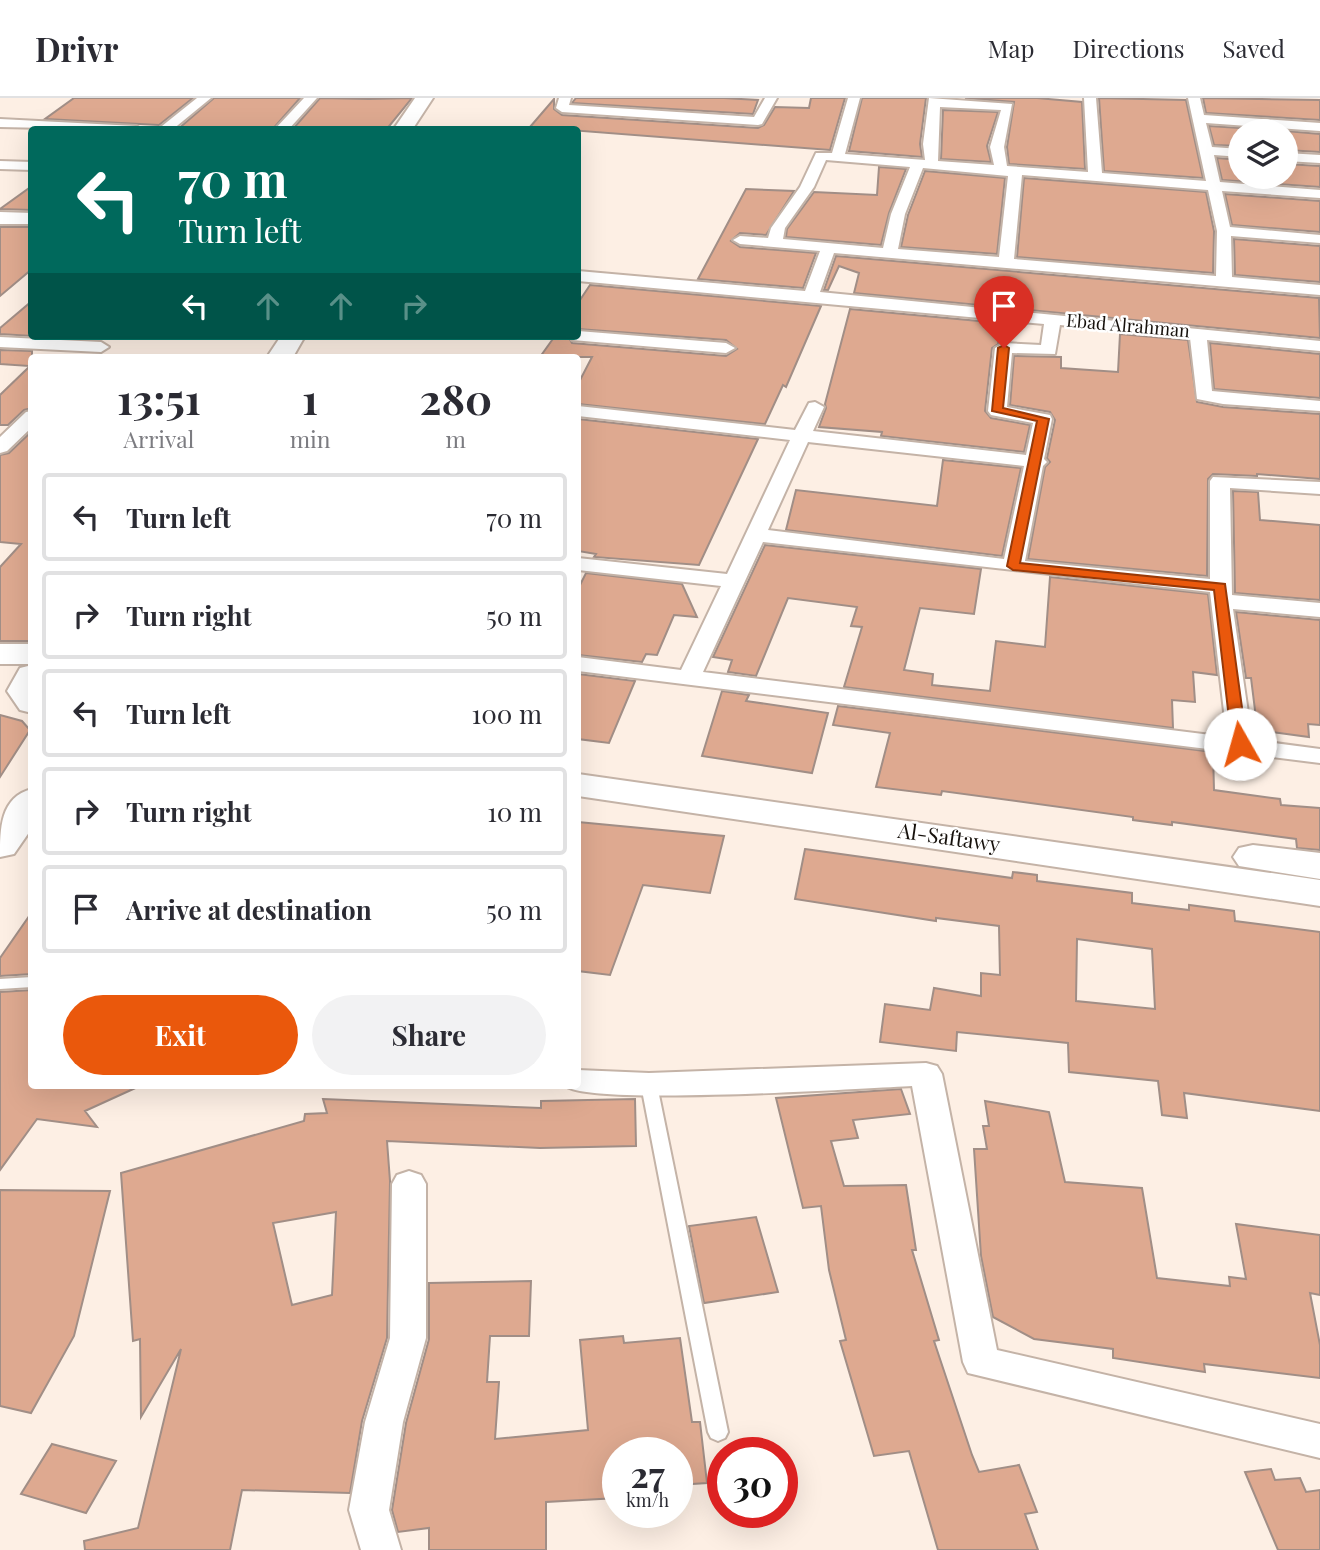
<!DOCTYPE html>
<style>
:root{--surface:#fff;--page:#f2f2f3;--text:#2b2b33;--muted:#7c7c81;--line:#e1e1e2;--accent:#ea580c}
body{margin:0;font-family:"Playfair Display",serif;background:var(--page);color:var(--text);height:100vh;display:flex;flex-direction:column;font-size:26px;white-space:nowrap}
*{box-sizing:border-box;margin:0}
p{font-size:23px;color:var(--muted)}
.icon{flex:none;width:38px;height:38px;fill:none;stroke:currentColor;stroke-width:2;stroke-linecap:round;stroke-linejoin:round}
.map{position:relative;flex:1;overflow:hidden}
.side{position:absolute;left:28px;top:256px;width:553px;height:735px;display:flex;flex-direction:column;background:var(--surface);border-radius:7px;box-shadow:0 7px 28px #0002}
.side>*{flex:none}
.top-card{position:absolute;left:28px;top:28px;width:553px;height:214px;border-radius:7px;box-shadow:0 7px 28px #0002;background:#00695c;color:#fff;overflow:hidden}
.controls{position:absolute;left:1228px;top:21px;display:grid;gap:14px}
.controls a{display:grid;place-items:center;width:70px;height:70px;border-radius:50%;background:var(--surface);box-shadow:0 7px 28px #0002;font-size:35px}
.speed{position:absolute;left:602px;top:1339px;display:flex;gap:14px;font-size:35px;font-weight:700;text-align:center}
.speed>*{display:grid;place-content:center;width:91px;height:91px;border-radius:50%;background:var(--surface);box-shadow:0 7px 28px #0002;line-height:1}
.speed small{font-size:18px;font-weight:400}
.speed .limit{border:10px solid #d22;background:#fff;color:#111}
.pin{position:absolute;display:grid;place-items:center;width:60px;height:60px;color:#fff;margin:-72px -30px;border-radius:50% 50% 50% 0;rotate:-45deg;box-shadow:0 0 7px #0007}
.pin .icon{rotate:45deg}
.me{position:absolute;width:77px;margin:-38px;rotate:353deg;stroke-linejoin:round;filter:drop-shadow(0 0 5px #0008)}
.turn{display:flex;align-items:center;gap:24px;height:147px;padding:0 35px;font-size:32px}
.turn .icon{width:91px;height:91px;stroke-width:2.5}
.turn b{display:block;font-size:49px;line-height:60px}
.lanes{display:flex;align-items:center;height:66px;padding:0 35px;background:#0003;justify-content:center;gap:35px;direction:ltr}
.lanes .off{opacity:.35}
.eta{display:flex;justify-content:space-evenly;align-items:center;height:119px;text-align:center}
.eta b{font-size:42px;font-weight:700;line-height:49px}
.cta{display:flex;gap:14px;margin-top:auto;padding:14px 35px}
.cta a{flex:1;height:80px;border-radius:42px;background:var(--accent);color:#fff;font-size:28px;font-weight:700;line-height:80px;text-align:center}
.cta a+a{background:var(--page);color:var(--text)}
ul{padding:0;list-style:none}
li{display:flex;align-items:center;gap:21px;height:88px;margin:0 14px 10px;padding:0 21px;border:4px solid var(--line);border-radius:7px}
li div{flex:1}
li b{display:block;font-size:26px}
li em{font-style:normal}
header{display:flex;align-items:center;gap:42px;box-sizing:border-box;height:98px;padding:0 35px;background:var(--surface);border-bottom:2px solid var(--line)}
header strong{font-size:33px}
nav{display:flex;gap:38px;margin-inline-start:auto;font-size:24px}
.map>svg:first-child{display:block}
</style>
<header>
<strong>Drivr</strong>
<nav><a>Map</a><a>Directions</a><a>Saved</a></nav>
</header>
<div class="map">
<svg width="1320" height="1452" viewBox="0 0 1320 1452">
<rect width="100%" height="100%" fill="#fdefe4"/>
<path fill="#dea990" stroke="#a18e86" stroke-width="2" fill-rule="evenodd" d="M 74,0 L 193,0 L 159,27 L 45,21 Z
M 214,0 L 300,0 L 272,32 L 177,32 Z
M 320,0 L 369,1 L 412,0 L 386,32 L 292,32 Z
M 576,0 L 724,0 L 758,2 L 753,16 L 572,5 Z
M 811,0 L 845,0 L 830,52 L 530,29 L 554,1 L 554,11 L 562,17 L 758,30 L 764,27 L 775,9 L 809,10 Z
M 862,0 L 926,0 L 920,46 L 922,59 L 849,53 Z
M 965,0 L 1037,0 L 1082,4 L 1085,71 L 1009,66 L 1007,49 L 1014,4 Z
M 1099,0 L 1186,2 L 1203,80 L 1104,73 Z
M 1203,0 L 1320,2 L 1320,22 L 1206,15 Z
M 943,12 L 998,14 L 987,48 L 991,64 L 941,61 Z
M 1209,28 L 1286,33 L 1241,33 L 1241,48 L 1214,47 Z
M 1286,33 L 1320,36 L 1320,54 L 1286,52 Z
M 1217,60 L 1241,62 L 1241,79 L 1286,79 L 1286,66 L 1320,68 L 1320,89 L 1222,82 Z
M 879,69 L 906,71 L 889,115 L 881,147 L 786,139 L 787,131 L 814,94 L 877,97 Z
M 925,73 L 1005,80 L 997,156 L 901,149 L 908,117 Z
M 1024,80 L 1206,94 L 1214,133 L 1213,175 L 1017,159 Z
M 32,88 L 32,112 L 0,111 Z
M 746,91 L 794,93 L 766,137 L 740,135 L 731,143 L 740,149 L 816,155 L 803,190 L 698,181 Z
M 1225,96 L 1320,103 L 1320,134 L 1232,127 Z
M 0,129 L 32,129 L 32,171 L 0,198 Z
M 1234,141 L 1320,148 L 1320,184 L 1235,177 Z
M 836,158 L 1319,200 L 1320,240 L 854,195 L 859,175 L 839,168 L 828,192 L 824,192 Z
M 590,187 L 821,208 L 786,289 L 783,287 L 765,326 L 578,306 L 578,286 L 592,259 L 540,259 L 555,238 L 568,238 L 572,245 L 726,258 L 737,251 L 726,242 L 578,231 L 578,205 Z
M 32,203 L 32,238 L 0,236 L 0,230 Z
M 850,211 L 1000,225 L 998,246 L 992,250 L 985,313 L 991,320 L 1030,327 L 1024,354 L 881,338 L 882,334 L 819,329 L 826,310 L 825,306 Z
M 1120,236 L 1188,242 L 1197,304 L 1223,309 L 1320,316 L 1320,381 L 1257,376 L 1257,378 L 1213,376 L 1208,381 L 1207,478 L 1028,461 L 1045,369 L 1050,364 L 1047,360 L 1055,322 L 1050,314 L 1010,307 L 1014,258 L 1061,259 L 1061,270 L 1118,274 Z
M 1210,245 L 1320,256 L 1320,300 L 1214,291 Z
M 0,252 L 32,253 L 32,310 L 24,312 L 8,327 L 0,327 L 0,297 L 30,268 L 0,266 Z
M 578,321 L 758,341 L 699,467 L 594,459 L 596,456 L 578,453 Z
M 32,333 L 32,543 L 0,543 L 0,469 L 21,446 L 0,444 L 0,357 L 9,355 Z
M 943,362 L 1021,370 L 1002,458 L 786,432 L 796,392 L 937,408 Z
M 1233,393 L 1258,394 L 1260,422 L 1320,427 L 1320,502 L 1235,495 Z
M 765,447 L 981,471 L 974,516 L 920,510 L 904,572 L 933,576 L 932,587 L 990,593 L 996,543 L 1045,549 L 1050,479 L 1208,496 L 1217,577 L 1193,574 L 1195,604 L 1172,602 L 1173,630 L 844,589 L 862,529 L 851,528 L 857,509 L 788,500 L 756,578 L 728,574 L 732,562 L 713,559 Z
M 586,475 L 682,486 L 697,519 L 674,517 L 657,557 L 646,556 L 642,564 L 578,557 L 578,491 Z
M 1236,514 L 1320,522 L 1320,627 L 1308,626 L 1309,639 L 1265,633 L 1264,621 L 1256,620 L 1251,580 L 1246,580 Z
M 578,576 L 635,583 L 609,645 L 578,641 Z
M 722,593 L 749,597 L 746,603 L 828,615 L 812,675 L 702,658 Z
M 838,608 L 1213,654 L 1214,692 L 1280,701 L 1281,707 L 1320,710 L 1320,752 L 1297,750 L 1296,741 L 1172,724 L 1172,727 L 1133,722 L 1133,719 L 942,693 L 941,697 L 876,689 L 890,635 L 833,627 Z
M 0,617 L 22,623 L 30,632 L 0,679 Z
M 578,724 L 724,738 L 710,795 L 643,787 L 610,877 L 578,873 Z
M 805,751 L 1012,780 L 1013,774 L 1037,777 L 1037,783 L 1132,795 L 1132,805 L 1189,812 L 1189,807 L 1234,813 L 1235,823 L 1320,834 L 1320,1013 L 1184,995 L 1187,1020 L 1162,1017 L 1158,983 L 1069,974 L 1068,945 L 957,934 L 956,953 L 880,944 L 885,906 L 930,912 L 934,890 L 981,898 L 981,875 L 1000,877 L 999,828 L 936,820 L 936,823 L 795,801 ZM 1077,841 L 1152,851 L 1155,911 L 1076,903 Z
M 32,814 L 32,876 L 0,878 L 0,860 Z
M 32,892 L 32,987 L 142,987 L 85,1013 L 97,1029 L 37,1021 L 0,1072 L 0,894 Z
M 901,991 L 910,1016 L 853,1022 L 858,1040 L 831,1043 L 844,1088 L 906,1087 L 916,1152 L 912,1152 L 939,1242 L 934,1243 L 972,1357 L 979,1374 L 1019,1367 L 1037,1414 L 1025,1416 L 1038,1452 L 938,1452 L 909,1353 L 874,1358 L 840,1243 L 846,1242 L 829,1172 L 821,1108 L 803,1110 L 776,1000 Z
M 323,1001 L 541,1010 L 541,1003 L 635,1001 L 636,1048 L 540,1050 L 387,1043 L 390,1083 L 387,1240 L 362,1323 L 350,1395 L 242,1392 L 230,1452 L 85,1452 L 84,1443 L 138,1430 L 181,1251 L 141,1319 L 140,1241 L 133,1243 L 121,1075 L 304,1023 L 305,1016 L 327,1015 ZM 336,1114 L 332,1197 L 292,1207 L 273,1125 Z
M 985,1003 L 1049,1014 L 1065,1084 L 1142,1090 L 1157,1180 L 1230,1188 L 1229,1179 L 1246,1181 L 1236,1126 L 1320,1137 L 1320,1197 L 1310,1195 L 1320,1247 L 1320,1280 L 1204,1266 L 1205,1274 L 1113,1260 L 1113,1251 L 1034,1241 L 993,1219 L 981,1158 L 974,1051 L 987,1051 L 983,1028 L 989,1028 Z
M 0,1092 L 110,1093 L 74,1238 L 31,1315 L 0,1308 Z
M 756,1119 L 778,1194 L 704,1205 L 689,1128 Z
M 531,1183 L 529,1238 L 490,1238 L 487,1284 L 499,1284 L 495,1341 L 588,1332 L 580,1242 L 623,1238 L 624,1245 L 680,1240 L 692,1324 L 700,1324 L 707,1385 L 677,1387 L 677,1354 L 618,1354 L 618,1400 L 546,1404 L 546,1452 L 429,1452 L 429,1430 L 398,1434 L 392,1412 L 406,1325 L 429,1241 L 429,1185 Z
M 52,1346 L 116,1363 L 86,1415 L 21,1396 Z
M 1271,1371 L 1275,1382 L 1300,1380 L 1306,1394 L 1320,1392 L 1320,1452 L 1278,1452 L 1245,1374 Z"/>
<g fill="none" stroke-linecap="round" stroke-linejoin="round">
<g stroke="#c4b3a7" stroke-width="4">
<path id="service" d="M 32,879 L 32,889 L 0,891 L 0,881 Z
M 649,981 L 655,983 L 657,987 L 728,1334 L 725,1340 L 718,1343 L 711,1340 L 708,1334 L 641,987 L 643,983 Z"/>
</g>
<g stroke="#c4b3a7" stroke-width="4">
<path id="minor" d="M 197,0 L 211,0 L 172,32 L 157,32 Z
M 304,0 L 317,0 L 288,32 L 274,32 Z
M 559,0 L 571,0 L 569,7 L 754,19 L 765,0 L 777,0 L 762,26 L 758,27 L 562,14 L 556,10 Z
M 848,0 L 860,0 L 845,56 L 925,62 L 923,46 L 929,0 L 1012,6 L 1004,49 L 1007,68 L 1088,74 L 1084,0 L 1096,0 L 1102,75 L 1206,83 L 1188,0 L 1200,0 L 1204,17 L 1320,25 L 1320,33 L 1206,25 L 1212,49 L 1241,51 L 1241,59 L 1214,57 L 1220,84 L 1320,92 L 1320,100 L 1222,93 L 1230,129 L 1320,137 L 1320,145 L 1231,138 L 1232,179 L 1320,187 L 1320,197 L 834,155 L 820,194 L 1320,243 L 1320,253 L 1207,242 L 1212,293 L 1320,303 L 1320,313 L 1223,306 L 1197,301 L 1190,240 L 1060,227 L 1055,256 L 1012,255 L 1007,309 L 1050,317 L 1052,321 L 1044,361 L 1047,364 L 1043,368 L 1025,463 L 1210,481 L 1210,383 L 1213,379 L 1320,384 L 1320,396 L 1230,390 L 1232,497 L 1320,505 L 1320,519 L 1233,511 L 1252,642 L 1320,651 L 1320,665 L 578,573 L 578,559 L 681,572 L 721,488 L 578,472 L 578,460 L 727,476 L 790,342 L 578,318 L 578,308 L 795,332 L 809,305 L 815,304 L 824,309 L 813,333 L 1026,357 L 1033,325 L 991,317 L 988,313 L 995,250 L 1004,245 L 1041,247 L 1044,226 L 578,183 L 578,173 L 805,193 L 820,153 L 740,146 L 733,142 L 740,138 L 768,140 L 771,130 L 800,89 L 816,55 L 832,55 ZM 940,9 L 1001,12 L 990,49 L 994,67 L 938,63 ZM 826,62 L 910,69 L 891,116 L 883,150 L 783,141 L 785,130 L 814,89 ZM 923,70 L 1008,78 L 999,159 L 898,151 L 905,116 ZM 1022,77 L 1208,92 L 1217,133 L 1216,178 L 1014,161 ZM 808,344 L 1024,368 L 1004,461 L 768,432 ZM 763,444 L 1210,494 L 1227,639 L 703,574 Z
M 0,21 L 136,28 L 142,32 L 0,29 Z
M 1286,55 L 1320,57 L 1320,65 L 1286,63 Z
M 0,63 L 32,64 L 32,72 L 0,71 Z
M 578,233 L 726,245 L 735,250 L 726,255 L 572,242 L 570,238 L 578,238 Z
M 0,239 L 101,244 L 109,249 L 101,254 L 0,249 Z
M 32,313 L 32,329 L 7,353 L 0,355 L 0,339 L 26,314 Z
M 926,965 L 937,968 L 942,976 L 997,1252 L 1320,1326 L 1320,1360 L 968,1275 L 963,1264 L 912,988 C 869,990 580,1009 565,987 L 578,987 L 578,972 L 649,975 Z
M 409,1073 L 421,1077 L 426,1086 L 426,1240 L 403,1324 L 389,1412 L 401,1452 L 361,1452 L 349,1412 L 365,1324 L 390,1240 L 392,1086 L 397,1077 Z"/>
</g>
<g stroke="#c4b3a7" stroke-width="4">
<path id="tertiary" d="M 0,114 L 32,115 L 32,126 L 0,126 Z"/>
</g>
<g stroke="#c4b3a7" stroke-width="4">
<path id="secondary" d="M 415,0 L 433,0 L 412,32 L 393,32 Z
M 281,238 L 305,238 L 293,259 L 267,259 Z
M 0,546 L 32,546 L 32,566 L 0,566 Z
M 32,567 L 32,615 L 20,612 L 7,593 L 20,570 Z
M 578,676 L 1320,782 L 1320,808 L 578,698 Z
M 32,691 L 32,730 L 14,756 L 0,759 C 0,731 0,699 32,691 Z
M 1253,747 L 1320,755 L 1320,781 L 1239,768 L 1233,759 L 1239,750 Z"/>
</g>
<use href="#service" fill="#fff" fill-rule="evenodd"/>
<use href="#minor" fill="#fff" fill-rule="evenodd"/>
<use href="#tertiary" fill="#fff" fill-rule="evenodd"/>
<use href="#secondary" fill="#fff" fill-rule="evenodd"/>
</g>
<path fill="#ea580c" stroke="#983908" stroke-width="2" d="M 1004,247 L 1009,250 L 1003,310 L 1049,321 L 1020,465 L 1225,486 L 1247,646 L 1245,649 L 1234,649 L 1232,646 L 1214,492 L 1013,472 L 1007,468 L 1037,323 L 992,313 L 998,250 Z"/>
<g text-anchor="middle" stroke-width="5" stroke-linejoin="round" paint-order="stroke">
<g font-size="18" fill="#16110c" stroke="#fff">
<text transform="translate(1128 228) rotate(5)" y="6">Ebad Alrahman</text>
</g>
<g font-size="21" fill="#16110c" stroke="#fff">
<text transform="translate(949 740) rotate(8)" y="7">Al-Saftawy</text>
</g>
</g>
</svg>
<div class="controls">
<a><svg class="icon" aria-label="layers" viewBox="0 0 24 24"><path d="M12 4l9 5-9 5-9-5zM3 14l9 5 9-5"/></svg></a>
</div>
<div class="speed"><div>27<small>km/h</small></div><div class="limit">30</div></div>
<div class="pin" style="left:1004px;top:250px;background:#d93025"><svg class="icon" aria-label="arrive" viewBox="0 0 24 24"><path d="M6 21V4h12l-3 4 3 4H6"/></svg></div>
<svg class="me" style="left:1240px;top:646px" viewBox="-20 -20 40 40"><circle r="19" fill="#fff"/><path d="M0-13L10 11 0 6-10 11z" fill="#ea580c"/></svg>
<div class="top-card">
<div class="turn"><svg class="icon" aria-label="left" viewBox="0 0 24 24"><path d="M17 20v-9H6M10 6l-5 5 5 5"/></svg><div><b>70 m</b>Turn left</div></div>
<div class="lanes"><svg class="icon" aria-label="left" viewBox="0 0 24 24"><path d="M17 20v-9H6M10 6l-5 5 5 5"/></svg><svg class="icon off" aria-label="ahead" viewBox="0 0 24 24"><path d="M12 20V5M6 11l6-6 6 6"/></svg><svg class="icon off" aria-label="ahead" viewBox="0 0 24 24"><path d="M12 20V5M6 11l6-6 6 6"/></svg><svg class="icon off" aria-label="right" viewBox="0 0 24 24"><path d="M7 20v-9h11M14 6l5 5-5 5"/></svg></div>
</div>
<section class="side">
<div class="eta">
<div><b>13:51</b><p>Arrival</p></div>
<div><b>1</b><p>min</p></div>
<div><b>280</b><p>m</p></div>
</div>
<ul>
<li><svg class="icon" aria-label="left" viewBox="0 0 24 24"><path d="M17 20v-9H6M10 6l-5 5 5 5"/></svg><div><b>Turn left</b></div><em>70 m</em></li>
<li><svg class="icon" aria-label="right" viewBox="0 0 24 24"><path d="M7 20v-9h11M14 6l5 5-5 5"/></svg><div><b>Turn right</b></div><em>50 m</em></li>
<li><svg class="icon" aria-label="left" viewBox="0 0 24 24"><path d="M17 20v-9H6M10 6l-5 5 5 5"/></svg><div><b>Turn left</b></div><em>100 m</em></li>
<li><svg class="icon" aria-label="right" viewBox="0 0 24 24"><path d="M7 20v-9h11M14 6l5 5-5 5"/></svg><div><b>Turn right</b></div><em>10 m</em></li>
<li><svg class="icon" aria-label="arrive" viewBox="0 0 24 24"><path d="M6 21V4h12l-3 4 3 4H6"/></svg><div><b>Arrive at destination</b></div><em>50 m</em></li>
</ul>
<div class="cta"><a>Exit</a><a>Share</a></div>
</section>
</div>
